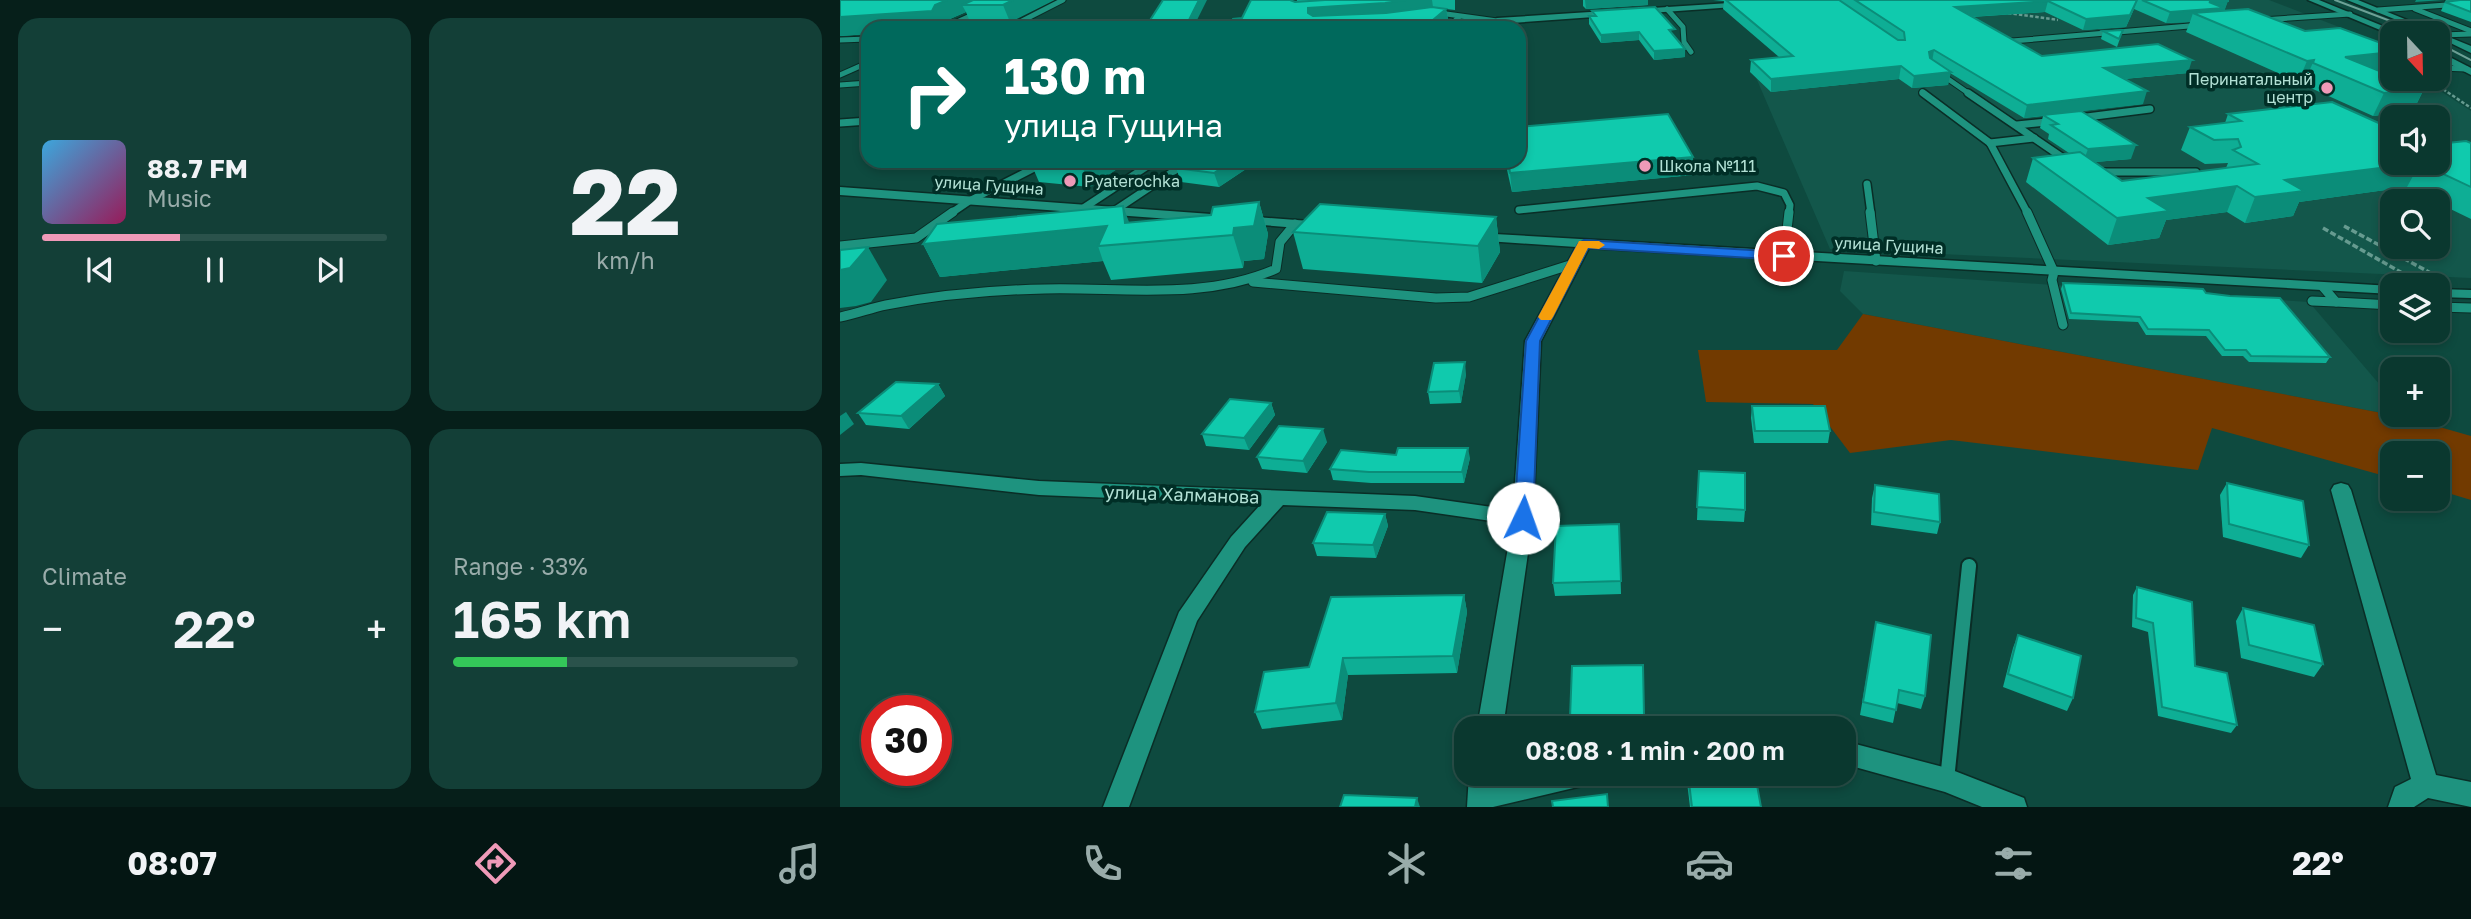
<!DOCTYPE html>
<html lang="en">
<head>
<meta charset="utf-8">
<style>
  :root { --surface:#0a382f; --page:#133f37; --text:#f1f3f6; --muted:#99acaa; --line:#2a524b; --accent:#ef9ab8 }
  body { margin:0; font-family:"Golos Text",sans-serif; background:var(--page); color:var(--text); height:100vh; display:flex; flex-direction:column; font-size:26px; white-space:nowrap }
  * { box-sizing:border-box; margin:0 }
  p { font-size:23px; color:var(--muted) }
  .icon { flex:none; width:38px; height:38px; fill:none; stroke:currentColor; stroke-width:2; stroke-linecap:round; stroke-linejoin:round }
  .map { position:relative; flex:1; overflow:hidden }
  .details { display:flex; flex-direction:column; gap:18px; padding:18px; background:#061f1a; width:840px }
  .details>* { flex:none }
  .guide { position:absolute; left:21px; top:21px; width:665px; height:147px; border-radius:21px; box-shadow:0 4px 10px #0003,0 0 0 2px var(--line); background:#00695c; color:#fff; overflow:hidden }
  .needle { width:46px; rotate:158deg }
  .fabs { position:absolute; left:1540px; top:21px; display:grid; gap:14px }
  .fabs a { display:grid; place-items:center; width:70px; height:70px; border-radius:14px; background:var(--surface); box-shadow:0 4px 10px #0003,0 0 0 2px var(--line); font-size:35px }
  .speed { position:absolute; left:21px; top:695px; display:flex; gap:14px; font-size:35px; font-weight:700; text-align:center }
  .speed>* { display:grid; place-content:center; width:91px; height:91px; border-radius:50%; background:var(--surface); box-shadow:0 4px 10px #0003,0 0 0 2px var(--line); line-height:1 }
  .speed .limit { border:10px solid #d22; background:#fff; color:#111 }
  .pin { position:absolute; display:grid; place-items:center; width:60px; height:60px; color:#fff; margin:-30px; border:4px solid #fff; border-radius:50%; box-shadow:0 2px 7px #0007 }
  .me { position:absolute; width:77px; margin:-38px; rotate:3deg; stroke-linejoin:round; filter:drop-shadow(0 0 5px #0008) }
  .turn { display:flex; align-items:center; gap:24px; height:147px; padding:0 28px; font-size:32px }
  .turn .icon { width:91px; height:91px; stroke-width:2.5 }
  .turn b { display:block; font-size:49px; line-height:60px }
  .big { font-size:52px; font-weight:600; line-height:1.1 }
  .details .widget { flex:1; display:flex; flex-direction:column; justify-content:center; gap:10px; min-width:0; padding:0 24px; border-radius:21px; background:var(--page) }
  .details .dial { align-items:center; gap:0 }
  .dial b { font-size:91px; line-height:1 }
  .song { display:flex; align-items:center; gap:21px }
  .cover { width:84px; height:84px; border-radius:10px; background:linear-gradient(135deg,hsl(200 70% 55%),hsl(330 70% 35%)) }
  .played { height:7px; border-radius:4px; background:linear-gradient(90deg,var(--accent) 40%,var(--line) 40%) }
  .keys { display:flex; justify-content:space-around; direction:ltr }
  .heat { display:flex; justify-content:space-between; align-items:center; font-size:38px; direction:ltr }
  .charge { height:10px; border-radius:5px; background:linear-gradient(90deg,#34c759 33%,var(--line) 0) }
  .details .tiles { flex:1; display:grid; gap:18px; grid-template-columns:repeat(2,1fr) }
  .trip { position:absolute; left:614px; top:716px; width:402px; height:70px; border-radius:21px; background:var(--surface); box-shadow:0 4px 10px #0003,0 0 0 2px var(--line); font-weight:600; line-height:70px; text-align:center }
  .menu { display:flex; height:112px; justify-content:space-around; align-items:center; background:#041613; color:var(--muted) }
  .menu .icon { width:49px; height:49px }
  .menu .current { color:var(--accent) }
  .menu b { font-size:32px; color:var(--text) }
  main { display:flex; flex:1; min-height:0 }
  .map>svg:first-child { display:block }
  .built { fill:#13574b; fill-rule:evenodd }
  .green { fill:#723a00 }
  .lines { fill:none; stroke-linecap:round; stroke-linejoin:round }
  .lane-far3-casing { stroke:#0a2d26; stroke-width:7 }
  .lane-far2-casing { stroke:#0a2d26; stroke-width:10 }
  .lane-far1-casing { stroke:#0a2d26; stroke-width:11 }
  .lane-casing { stroke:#0a2d26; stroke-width:18 }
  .street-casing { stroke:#0a2d26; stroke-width:3 }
  .secondary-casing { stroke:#0a2d26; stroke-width:3 }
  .path-far1 { stroke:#669b90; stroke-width:2.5; stroke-dasharray:3.5 2; stroke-linecap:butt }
  .path { stroke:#669b90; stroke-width:3.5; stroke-dasharray:6 2.5; stroke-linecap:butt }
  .lane-far3 { stroke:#1e937f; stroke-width:5 }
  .lane-far2 { stroke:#1e937f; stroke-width:7 }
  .lane-far1 { stroke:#1e937f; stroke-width:9 }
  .lane { stroke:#1e937f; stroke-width:14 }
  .street { fill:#1e937f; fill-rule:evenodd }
  .secondary { fill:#1e937f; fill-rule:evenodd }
  .tram { stroke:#6da196; stroke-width:2 }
  .wall { fill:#0eae95 }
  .shaded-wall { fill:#0b8d79 }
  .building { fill:#10caad; stroke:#0b8d79; stroke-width:2 }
  .route { fill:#1a73e8; stroke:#114b97; stroke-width:2 }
  .slow { fill:#f59e0b }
  .poi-dot { fill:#ef9ab8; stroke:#002e26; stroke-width:2.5 }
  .labels { text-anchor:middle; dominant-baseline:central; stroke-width:7; stroke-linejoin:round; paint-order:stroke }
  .far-poi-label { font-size:16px; fill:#b2e1d5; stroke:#002e26; text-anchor:start }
  .far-street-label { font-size:16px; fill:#b2e1d5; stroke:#002e26 }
  .street-label { font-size:18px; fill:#b2e1d5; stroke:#002e26 }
</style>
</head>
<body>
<main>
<section class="details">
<div class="tiles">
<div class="widget">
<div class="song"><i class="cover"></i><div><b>88.7 FM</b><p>Music</p></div></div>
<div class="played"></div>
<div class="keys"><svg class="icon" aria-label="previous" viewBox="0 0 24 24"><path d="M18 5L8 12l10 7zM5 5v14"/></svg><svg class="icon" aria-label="pause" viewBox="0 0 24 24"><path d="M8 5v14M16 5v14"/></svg><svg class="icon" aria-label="next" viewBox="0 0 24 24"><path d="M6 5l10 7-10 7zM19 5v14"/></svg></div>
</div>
<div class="widget dial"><b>22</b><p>km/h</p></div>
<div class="widget"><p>Climate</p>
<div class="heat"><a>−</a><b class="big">22°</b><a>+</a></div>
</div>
<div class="widget"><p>Range · 33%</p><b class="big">165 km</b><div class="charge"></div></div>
</div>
</section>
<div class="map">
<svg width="1631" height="807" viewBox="0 0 1631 807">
  <rect width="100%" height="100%" fill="#0e4a3f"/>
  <g class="built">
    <path d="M1014,0H1429L1507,30L1552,59V79H1582L1631,111V278L990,249L911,66L1084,49ZM1552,117H1598V163H1552ZM1552,201H1598V247H1552Z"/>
    <path d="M1004,271L1469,302L1552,399V415L1023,314L1000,291Z"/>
  </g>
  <path class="green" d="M1023,314L1568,418L1631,436V500L1598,490V453H1552V478L1372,428L1358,470L1111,440L1010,453L973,404L866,402L858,350H997Z"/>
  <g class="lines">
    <g class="lane-far3-casing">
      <g id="lane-far3">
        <path d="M827,9L843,27L844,42L851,52"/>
        <path d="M1575,9L1631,31"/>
        <path d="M1538,10L1620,4L1608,0"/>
        <path d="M592,12L657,21"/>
        <path d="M1422,20L1510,14"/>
        <path d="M174,25L223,0"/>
        <path d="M108,26L166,0"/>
        <path d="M105,27L186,28"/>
        <path d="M186,27H302"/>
        <path d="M607,28L619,17"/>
        <path d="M1601,35L1631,34"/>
        <path d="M0,40L28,39"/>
        <path d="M1172,41L1361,25"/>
        <path d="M1598,68L1627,69"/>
        <path d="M1098,72L1131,95"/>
        <path d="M0,75L27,63"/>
        <path d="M0,85L28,83"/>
        <path d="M1082,92L1086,95"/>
      </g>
    </g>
    <g class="lane-far2-casing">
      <g id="lane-far2">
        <path d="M1083,93L1150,143L1188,214"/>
        <path d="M1128,93L1229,162"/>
        <path d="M1239,118L1310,109"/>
        <path d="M0,123L28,121"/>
        <path d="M1177,125L1216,121"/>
        <path d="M1150,143L1194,138"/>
        <path d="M1257,172H1356"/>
        <path d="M1027,184L1031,214"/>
        <path d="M242,209L315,161"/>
        <path d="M679,210L917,186L944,193L950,205L949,214"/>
        <path d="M274,211L349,161"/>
        <path d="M110,214L129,201L208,161"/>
      </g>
    </g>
    <g class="lane-far1-casing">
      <g id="lane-far1">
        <path d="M1030,212L1036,261"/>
        <path d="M1187,212L1214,272L1212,280L1223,325"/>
        <path d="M0,246L76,238L113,212"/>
        <path d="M944,256L949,212"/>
        <path d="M413,282L596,298L629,297L733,264"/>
        <path d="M1483,287L1496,302L1552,305"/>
        <path d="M1472,301L1496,302"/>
        <path d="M1598,307L1631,308"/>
        <path d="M0,317C16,314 31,308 46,305C98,295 152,290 205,289C282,287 363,301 436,269L440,242L455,224"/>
      </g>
    </g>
    <g class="lane-casing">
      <path id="lane" d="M1107,780L1129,566"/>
    </g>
    <g class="street-casing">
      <g id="street">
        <path d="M905,2L908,6L657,24L653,21L657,18Z"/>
        <path d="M0,187L371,214L378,218L371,222L0,195Z"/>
        <path d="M403,216L483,222L490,226L483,230L398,223L396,220Z"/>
        <path d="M637,233L1552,286V294L749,248L701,341L693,518L663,728H637L672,524L575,510L443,505L405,547L357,621L289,807H263L339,612L391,537L421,504L199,495L21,475L0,476V464L21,463L199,481L575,496L673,510L685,341L736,247L632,240V234Z"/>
        <path d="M1598,289L1631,290V298L1598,297Z"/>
        <path d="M1501,483L1508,485L1511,490L1596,775L1631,782V807L1588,798L1574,807H1548L1555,787L1571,779L1491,490L1494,485Z"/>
        <path d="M1004,741L1107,768L1184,798L1187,807H1142L1105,792L1004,764Z"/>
        <path d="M629,774H655V781L689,774H755L751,783L742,786L653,807H627Z"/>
      </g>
    </g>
    <g class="secondary-casing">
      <g id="secondary">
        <path d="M1468,0H1479L1560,33L1552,35Z"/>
        <path d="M1507,0H1518L1631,46V53L1598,37V33H1589Z"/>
        <path d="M1598,51L1631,68V75L1598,58Z"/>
      </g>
    </g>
    <g class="path-far1">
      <path d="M1168,13L1218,20"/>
      <path d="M1594,83L1631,108"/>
    </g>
    <g class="path">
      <path d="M1504,226L1598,277"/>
      <path d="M1483,228L1571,278L1591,279"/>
    </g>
    <use href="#lane-far3" class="lane-far3"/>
    <use href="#lane-far2" class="lane-far2"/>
    <use href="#lane-far1" class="lane-far1"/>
    <use href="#lane" class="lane"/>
    <use href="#street" class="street"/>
    <use href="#secondary" class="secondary"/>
    <g class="tram">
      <path d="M1495,0L1582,33"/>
      <path d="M1598,43L1631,60"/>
    </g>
  </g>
  <g class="wall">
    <path d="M0,0H214L170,22H130L126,12L103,22L101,28H28V34L0,36Z"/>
    <path d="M457,0H615V10L606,9L608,19L600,27L402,18L457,2Z"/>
    <path d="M743,0H808V5L746,9L743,6Z"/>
    <path d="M873,0H1388L1384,11L1465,31L1552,47V73H1546L1584,89L1573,111L1533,116L1464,85L1465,81L1458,82L1346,32L1350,22L1326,23L1294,9L1286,27L1243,30L1205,12L1132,17L1202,56L1348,73L1284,79L1303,104L1241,111L1291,159L1255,162L1282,181L1386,168L1388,163L1365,164L1341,150L1350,127L1385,123L1388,114L1552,163L1631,143V219L1598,203V201H1595L1567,187L1459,202L1453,216L1405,223L1387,212L1326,220L1319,238L1268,245L1186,182L1193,158L1229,153L1208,139L1209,134L1200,128L1203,116L1184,118L1110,73L1108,85L1072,88L1059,79L931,92L910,72L911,60L939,57L883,9L884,1Z"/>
    <path d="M1631,0V22L1601,11L1605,2Z"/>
    <path d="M752,11L835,37L845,49V57L814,60L799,40L761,43L749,24V16H753Z"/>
    <path d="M1283,30L1277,47L1261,39L1263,31Z"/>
    <path d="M190,161H289L250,187L199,182Z"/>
    <path d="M347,161H418L379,187L341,182L336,168Z"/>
    <path d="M665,161H679L853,175L672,192Z"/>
    <path d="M419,202L428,234L424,259L404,261L403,268L271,280L263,261L100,277L83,244L371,215Z"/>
    <path d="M656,217L660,252L642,283L463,269L453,232Z"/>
    <path d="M1223,283L1366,293L1490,357L1486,363L1409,362L1403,356H1382L1366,336L1306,335L1298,322L1229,319L1221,289Z"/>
    <path d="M626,374L621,403L590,404L588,392Z"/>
    <path d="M98,384L105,396L69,429L26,425L18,413Z"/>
    <path d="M431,403L435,415L409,450L366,446L362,434Z"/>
    <path d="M912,406L990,431L988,443H914L911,418Z"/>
    <path d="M487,442L467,473L422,469L417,457Z"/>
    <path d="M556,455L630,458L624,483H531L493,480L490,469Z"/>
    <path d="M859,471L905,510L904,522L857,520Z"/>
    <path d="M1387,483L1469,545L1461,558L1383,537L1380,495Z"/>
    <path d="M1035,485L1100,522L1097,534L1031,525L1032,498Z"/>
    <path d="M545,514L548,526L536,558L477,556L473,543Z"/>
    <path d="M779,524L781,594L715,596L713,583Z"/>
    <path d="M1297,587L1355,666L1397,725L1391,733L1318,716L1308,632L1292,627L1293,595Z"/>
    <path d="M624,595L627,612L617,673L508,675L502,720L422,729L415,712L469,667Z"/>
    <path d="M1403,608L1483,664L1474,677L1401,658L1396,621Z"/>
    <path d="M1036,622L1085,696L1081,709L1057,703L1053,723L1020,715Z"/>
    <path d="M1178,635L1233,698L1227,711L1163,687L1173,648Z"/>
    <path d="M803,665L804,728H731L730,718Z"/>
    <path d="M846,774H915L921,807H850Z"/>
  </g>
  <g class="shaded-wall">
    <path d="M107,0H154L122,5L126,12L103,22L101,28H28V34L0,36V17L95,5Z"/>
    <path d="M173,0H214L170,22L163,5Z"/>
    <path d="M359,0H367L353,28H345Z"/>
    <path d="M566,0H592L593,7L546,14L471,19L468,13V8Z"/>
    <path d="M745,0H808V5L746,9Z"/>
    <path d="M1297,0L1294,9L1286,27L1243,30L1246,19Z"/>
    <path d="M1576,0H1603L1575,2Z"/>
    <path d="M1208,1L1205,12L1113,18L1115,7Z"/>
    <path d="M1388,1L1384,12L1353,13L1350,22L1326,23L1330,12L1369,2Z"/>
    <path d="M606,9L608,19L598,28L587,25Z"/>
    <path d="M799,32V40L761,43V35Z"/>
    <path d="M845,49V57L814,60V51Z"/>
    <path d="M1094,50L1092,62L1087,65L1089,52Z"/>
    <path d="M1552,52V73L1506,77L1505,57Z"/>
    <path d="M1352,60L1348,73L1261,81L1264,68Z"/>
    <path d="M1474,60L1465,81L1458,82L1467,61Z"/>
    <path d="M1061,66L1059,79L931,92V79Z"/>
    <path d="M1111,72L1108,85L1072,88L1074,76Z"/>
    <path d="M1584,89L1573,111L1533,116L1544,93Z"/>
    <path d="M1307,91L1303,104L1184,118L1187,105Z"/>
    <path d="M1296,145L1291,159L1243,163L1248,149Z"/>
    <path d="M853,157V175L672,192L670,173Z"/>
    <path d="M240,161H289L250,187Z"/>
    <path d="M392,161H418L379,187L374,173Z"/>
    <path d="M1580,163L1567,187L1459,202L1453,216L1405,223L1415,197L1445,180Z"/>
    <path d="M1397,186L1387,212L1326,220L1319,238L1268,245L1277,218L1308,198Z"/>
    <path d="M419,202L428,234L424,259L404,261L403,268L393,235L394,228Z"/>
    <path d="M283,206L295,238L285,223Z"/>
    <path d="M656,217L660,252L642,283L638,246Z"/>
    <path d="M267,226L258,246L263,261L100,277L83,244Z"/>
    <path d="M28,247L47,280L31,302L16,306L0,308V270Z"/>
    <path d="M625,362L626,374L621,403L619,391Z"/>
    <path d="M98,384L105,396L69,429L61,416Z"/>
    <path d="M431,403L435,415L409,450L404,438Z"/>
    <path d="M6,412L14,424L0,435V416Z"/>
    <path d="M483,429L487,442L467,473L463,461Z"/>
    <path d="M628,448L630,458L624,483L622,472Z"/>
    <path d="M545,514L548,526L536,558L533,545Z"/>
    <path d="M624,595L627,612L617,673L613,656Z"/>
    <path d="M503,658L508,675L502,720L496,703Z"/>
    <path d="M577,798L580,807H575Z"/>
  </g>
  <g class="building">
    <path d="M0,0H107L95,5L92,11L0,17Z"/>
    <path d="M133,0H173L163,5H122Z"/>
    <path d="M323,0H359L345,28H305Z"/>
    <path d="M411,0H450L455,2L485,0H566L545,3L468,8V13L473,16L546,13L592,7L606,9L587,25L604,27L603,28H390L393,19L402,18Z"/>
    <path d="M886,0H999L1058,40H1065L1064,32L1015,0H1297L1290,15L1246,19L1208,1L1115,7L1202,56L1318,44L1352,60L1264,68L1307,91L1187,105L1094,50L1089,52L1090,58L1111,72L1074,76L1061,66L931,79L911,60L953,56Z"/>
    <path d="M1302,0H1388V1L1369,2L1384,8L1330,12Z"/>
    <path d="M1620,0H1631V12L1605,2Z"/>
    <path d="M815,7L835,29L829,30L845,49L814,51L799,32L761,35L749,16H756L752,11Z"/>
    <path d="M1408,9L1465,31L1500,28L1552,47V52L1505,57L1552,76V79H1559L1584,89L1544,93L1473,63L1474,60L1467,61L1353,13Z"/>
    <path d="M1283,30L1279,39L1263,31Z"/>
    <path d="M1492,102L1552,129V163H1580L1445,180L1464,191L1415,197L1397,186L1308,198L1329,211L1277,218L1193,158L1240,152L1282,181L1418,164L1393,150L1401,147L1398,139L1374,140L1350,127L1401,121L1388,114Z"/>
    <path d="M1241,111L1296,145L1248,149L1211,125L1218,124L1203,115Z"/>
    <path d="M828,114L853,157L670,173L668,161H679V127Z"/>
    <path d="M1626,141L1631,143V187L1580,163H1598V144Z"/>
    <path d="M347,161H392L374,173L336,168Z"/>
    <path d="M419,202L414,226L394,228L393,235L258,246L267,226L83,244L97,224L283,206L285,223L371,215L373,207Z"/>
    <path d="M480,204L656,217L638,246L453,232Z"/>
    <path d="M28,247L10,268L0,270V250Z"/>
    <path d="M1223,283L1329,287L1363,289L1366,293L1390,296L1440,298L1490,357L1411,356L1406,350H1385L1369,330L1308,329L1300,317L1231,313Z"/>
    <path d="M625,362L619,391L588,392L594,363Z"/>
    <path d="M56,382L98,384L61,416L18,413Z"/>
    <path d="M390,399L431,403L404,438L362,434Z"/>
    <path d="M912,406H985L990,431H915Z"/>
    <path d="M439,426L483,429L463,461L417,457Z"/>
    <path d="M558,448H628L622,472H529L490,469L501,450L556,455Z"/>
    <path d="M859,471L905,473V510L857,507Z"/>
    <path d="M1387,483L1463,501L1469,545L1389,524Z"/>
    <path d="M1035,485L1099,494L1100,522L1034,512Z"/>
    <path d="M487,512L545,514L533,545L473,543Z"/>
    <path d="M779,524L781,581L713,583L716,526Z"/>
    <path d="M1297,587L1352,602L1355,666L1387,673L1397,725L1322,707L1313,623L1296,618Z"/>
    <path d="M624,595L613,656L503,658L496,703L415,712L424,672L469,667L491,597Z"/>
    <path d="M1403,608L1474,625L1483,664L1409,645Z"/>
    <path d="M1036,622L1091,635L1085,696L1059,690L1056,710L1023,702Z"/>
    <path d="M1178,635L1241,656L1233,698L1168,674Z"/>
    <path d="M803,665L804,715L730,718L732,666Z"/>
    <path d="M848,774H915L921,807H852Z"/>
    <path d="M767,794L768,807H713L712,801Z"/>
    <path d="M504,795L577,798L575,807H500Z"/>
  </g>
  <path class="route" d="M744,240L944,252L950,256L944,260L748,248L700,341L693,518L690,523H677L674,518L686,341L738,244Z"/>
  <path class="slow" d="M739,241H759L765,245L759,249L748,248L713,317L711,320H701L698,317Z"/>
  <g class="poi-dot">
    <circle cx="1487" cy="88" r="7"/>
    <circle cx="805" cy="166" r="7"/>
    <circle cx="230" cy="181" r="7"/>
  </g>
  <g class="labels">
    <g class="far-poi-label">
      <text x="1473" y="79" text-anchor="end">Перинатальный<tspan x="1473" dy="18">центр</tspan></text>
      <text x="819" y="166">Школа №111</text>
      <text x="244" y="181">Pyaterochka</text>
    </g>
    <g class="far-street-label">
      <text transform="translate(149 185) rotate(4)">улица Гущина</text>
      <text transform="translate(1049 245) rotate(3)">улица Гущина</text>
    </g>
    <g class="street-label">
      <text transform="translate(342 494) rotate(2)">улица Халманова</text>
    </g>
  </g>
</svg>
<div class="fabs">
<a><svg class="needle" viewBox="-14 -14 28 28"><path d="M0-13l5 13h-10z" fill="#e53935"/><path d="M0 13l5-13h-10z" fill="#99acaa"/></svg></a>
<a><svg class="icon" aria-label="sound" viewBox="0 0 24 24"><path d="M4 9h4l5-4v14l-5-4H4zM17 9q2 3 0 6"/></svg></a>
<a><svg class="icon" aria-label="search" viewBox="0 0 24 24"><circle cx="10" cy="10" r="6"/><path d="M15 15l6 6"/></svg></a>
<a><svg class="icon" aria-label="layers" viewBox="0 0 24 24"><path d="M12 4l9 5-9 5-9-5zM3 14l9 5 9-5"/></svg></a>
<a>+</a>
<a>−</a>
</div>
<div class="speed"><div class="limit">30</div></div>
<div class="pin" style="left:944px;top:256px;background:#d93025"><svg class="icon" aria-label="arrive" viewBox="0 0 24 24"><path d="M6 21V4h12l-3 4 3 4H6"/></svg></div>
<svg class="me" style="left:683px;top:518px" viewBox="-20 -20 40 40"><circle r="19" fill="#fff"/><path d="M0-13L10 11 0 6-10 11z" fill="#1a73e8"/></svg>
<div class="trip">08:08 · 1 min · 200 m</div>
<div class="guide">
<div class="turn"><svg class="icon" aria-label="right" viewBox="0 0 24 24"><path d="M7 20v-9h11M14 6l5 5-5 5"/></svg><div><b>130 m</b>улица Гущина</div></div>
</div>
</div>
</main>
<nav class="menu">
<b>08:07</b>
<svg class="icon current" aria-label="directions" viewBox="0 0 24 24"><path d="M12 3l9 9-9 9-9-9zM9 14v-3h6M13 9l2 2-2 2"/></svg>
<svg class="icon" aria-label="music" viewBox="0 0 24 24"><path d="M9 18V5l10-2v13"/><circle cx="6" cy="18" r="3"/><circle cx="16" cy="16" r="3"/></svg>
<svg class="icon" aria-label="phone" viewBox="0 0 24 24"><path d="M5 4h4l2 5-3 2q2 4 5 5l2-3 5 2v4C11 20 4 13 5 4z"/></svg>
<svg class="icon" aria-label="climate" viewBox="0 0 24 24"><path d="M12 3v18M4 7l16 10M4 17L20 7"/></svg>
<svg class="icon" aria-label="car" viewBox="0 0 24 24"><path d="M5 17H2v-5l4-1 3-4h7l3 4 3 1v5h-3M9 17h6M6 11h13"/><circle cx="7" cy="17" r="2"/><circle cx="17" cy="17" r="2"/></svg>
<svg class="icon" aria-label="filters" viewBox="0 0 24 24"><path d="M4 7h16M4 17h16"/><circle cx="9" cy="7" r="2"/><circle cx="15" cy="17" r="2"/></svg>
<b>22°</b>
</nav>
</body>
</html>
